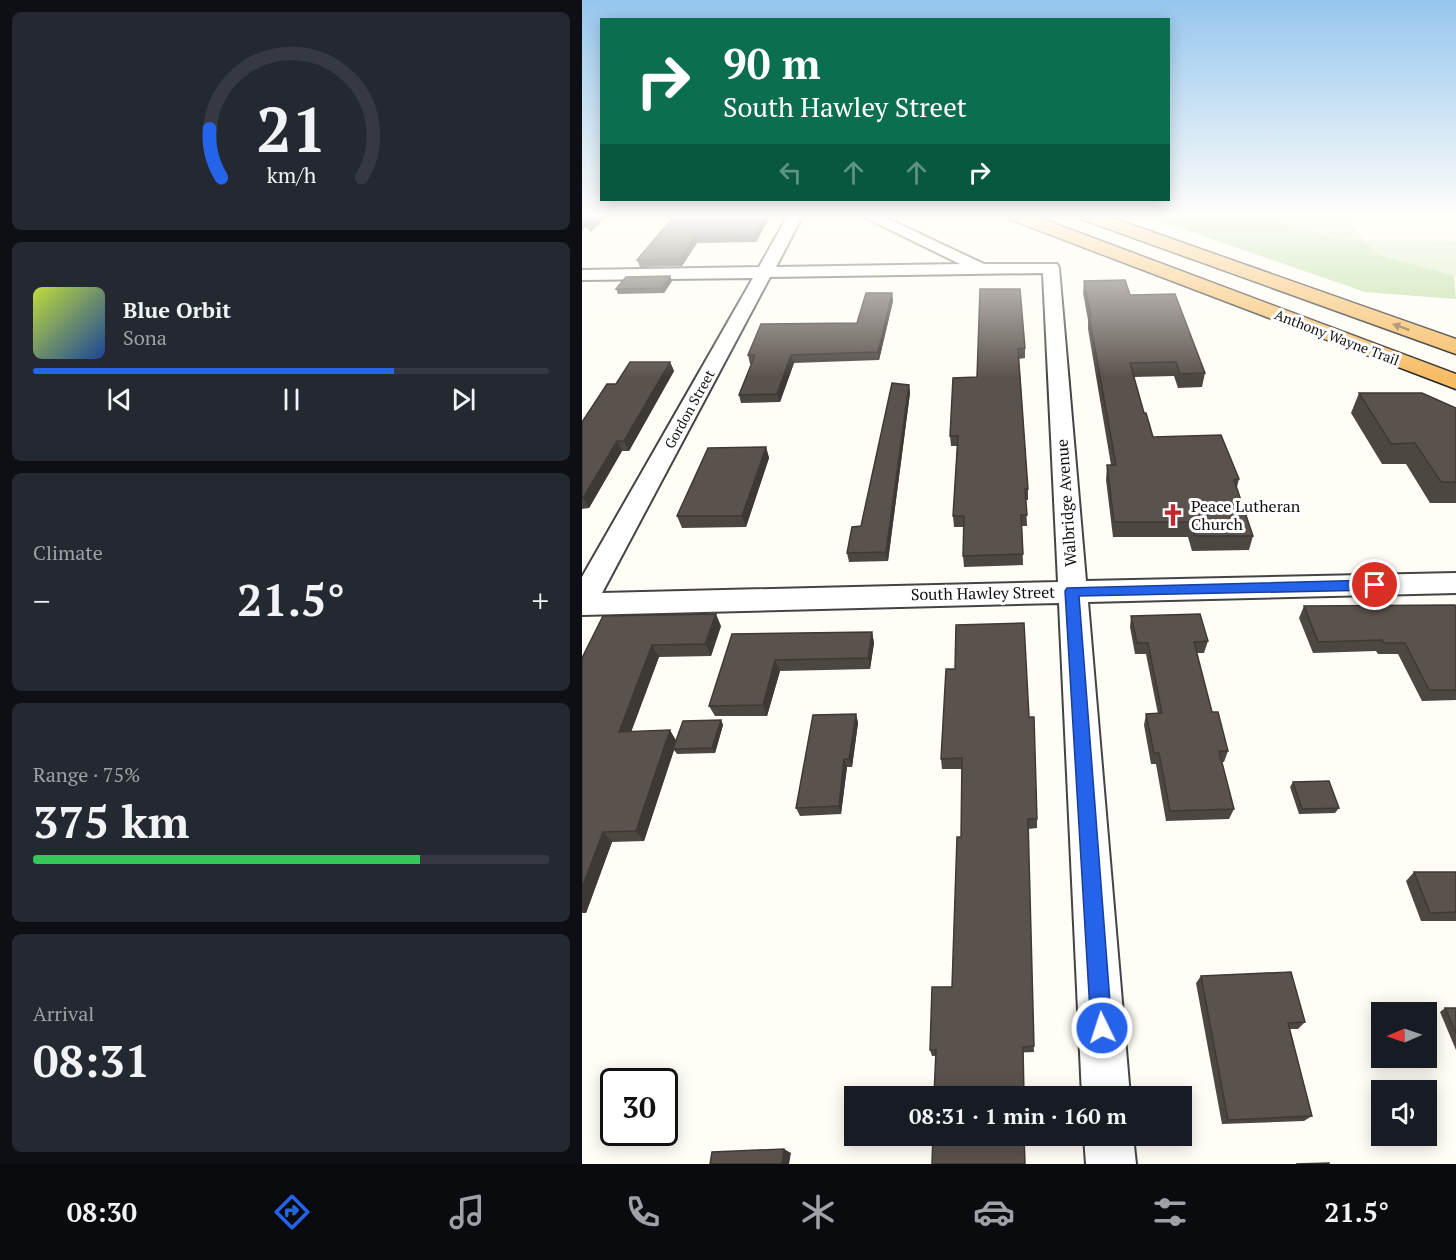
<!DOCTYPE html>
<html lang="en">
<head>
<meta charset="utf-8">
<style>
  :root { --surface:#171b24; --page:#242831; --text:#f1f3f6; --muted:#9ea1a6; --line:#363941; --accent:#2563eb }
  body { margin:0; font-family:"PT Serif",serif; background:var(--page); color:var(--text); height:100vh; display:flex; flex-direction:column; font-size:22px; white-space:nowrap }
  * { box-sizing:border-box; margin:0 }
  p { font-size:20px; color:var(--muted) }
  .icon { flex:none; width:33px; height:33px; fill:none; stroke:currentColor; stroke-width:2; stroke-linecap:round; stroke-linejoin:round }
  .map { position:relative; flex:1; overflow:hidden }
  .side { display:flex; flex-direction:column; gap:12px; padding:12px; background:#0d0f14; width:582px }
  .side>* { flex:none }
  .hud { position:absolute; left:18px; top:18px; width:570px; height:183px; border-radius:0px; box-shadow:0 3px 15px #0003; background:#0b6e4f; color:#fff; overflow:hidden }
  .needle { width:39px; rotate:268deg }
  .fabs { position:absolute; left:789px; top:1002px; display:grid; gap:12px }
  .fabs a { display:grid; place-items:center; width:66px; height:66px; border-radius:0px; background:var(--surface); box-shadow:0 3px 15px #0003; font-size:30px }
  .speed { position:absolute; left:18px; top:1068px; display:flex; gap:12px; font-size:30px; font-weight:700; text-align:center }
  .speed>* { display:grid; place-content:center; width:78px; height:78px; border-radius:50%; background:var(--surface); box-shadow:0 3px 15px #0003; line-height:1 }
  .speed .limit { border:3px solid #111; border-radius:9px; background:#fff; color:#111 }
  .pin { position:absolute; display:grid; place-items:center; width:51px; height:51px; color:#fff; margin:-26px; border:3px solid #fff; border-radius:50%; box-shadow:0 2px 6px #0007 }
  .me { position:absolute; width:66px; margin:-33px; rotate:356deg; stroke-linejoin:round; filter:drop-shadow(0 0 4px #0008) }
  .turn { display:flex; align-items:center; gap:21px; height:126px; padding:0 24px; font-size:27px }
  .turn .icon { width:78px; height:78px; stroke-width:2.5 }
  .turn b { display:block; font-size:42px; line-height:51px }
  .lanes { display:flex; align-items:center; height:57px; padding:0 24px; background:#0003; justify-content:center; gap:30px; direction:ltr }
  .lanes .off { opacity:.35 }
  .big { font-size:45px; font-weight:600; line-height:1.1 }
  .side .tile { flex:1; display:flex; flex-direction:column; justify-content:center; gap:9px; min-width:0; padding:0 21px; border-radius:9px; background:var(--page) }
  .side .dial { align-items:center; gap:0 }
  .dial svg { height:156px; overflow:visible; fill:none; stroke:var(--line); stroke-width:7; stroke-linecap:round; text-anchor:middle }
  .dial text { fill:var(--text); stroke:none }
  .song { display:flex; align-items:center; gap:18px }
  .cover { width:72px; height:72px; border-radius:9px; background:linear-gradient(135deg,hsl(70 70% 55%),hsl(220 70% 35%)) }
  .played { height:6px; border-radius:3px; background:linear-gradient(90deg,var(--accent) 70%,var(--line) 70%) }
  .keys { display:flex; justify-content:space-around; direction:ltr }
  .heat { display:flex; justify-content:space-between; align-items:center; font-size:33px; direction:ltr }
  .charge { height:9px; border-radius:4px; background:linear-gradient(90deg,#34c759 75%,var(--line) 0) }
  .trip { position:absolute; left:262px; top:1086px; width:348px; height:60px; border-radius:0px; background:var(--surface); box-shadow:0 3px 15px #0003; font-weight:600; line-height:60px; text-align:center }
  .dock { display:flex; height:96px; justify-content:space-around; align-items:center; background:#090b0e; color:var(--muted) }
  .dock .icon { width:42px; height:42px }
  .dock .selected { color:var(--accent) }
  .dock b { font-size:27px; color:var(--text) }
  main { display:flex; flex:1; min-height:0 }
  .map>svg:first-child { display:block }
  .green { fill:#d5ebbd }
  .forest { fill:#b9dc9c }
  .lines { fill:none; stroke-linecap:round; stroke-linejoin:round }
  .minor-casing { stroke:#444; stroke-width:4 }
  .trunk-casing { stroke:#222; stroke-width:3 }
  .minor { fill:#fff; fill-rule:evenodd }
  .trunk { fill:#f7bc64; fill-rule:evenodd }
  .wall { fill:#4d4742 }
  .shaded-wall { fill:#3f3936 }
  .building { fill:#5a524d; stroke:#3f3936; stroke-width:1.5 }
  .oneway { fill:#906f3f }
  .route { fill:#2563eb; stroke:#184099; stroke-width:1.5 }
  .labels { text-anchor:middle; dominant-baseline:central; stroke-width:6; stroke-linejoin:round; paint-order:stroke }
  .far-street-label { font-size:14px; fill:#111; stroke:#fff }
  .street-label { font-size:16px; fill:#111; stroke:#fff }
  .poi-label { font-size:16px; fill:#111; stroke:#fff; text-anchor:start }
</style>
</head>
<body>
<main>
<section class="side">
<div class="tile dial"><svg viewBox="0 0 100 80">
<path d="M14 69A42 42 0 1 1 86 69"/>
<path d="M14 69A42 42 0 0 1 8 44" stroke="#2563eb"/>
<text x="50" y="56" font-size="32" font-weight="700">21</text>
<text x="50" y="72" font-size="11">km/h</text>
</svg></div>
<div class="tile">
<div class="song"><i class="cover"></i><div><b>Blue Orbit</b><p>Sona</p></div></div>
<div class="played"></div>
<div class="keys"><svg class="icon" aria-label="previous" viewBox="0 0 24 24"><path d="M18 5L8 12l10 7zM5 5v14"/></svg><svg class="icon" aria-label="pause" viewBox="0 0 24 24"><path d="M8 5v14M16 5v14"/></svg><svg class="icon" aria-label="next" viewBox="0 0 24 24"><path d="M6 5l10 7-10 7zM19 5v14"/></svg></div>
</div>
<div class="tile"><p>Climate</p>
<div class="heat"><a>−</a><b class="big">21.5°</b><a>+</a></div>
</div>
<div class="tile"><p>Range · 75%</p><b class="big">375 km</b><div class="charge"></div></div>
<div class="tile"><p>Arrival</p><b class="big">08:31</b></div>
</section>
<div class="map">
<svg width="874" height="1164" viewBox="0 0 874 1164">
  <rect width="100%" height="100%" fill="#fffdf5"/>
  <path class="green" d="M674,215H759L782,240L874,241V277L795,254L782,240L752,239Z"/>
  <path class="forest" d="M560,215H674L752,239L782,240L795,254L872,276L874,299L783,292Z"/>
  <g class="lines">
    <g class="minor-casing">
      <g id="minor">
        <path d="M206,215H221L194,267L378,264L278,215H298L402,264H475L477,268L504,581L874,573V593L506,602L548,1096H500L477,603L0,615V577L171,278L0,280V270L177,267ZM461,273L476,582L20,593L188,277Z"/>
        <path d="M502,1136H551L554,1164H504Z"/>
      </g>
    </g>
    <g class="trunk-casing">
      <g id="trunk">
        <path d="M425,215H450L874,374V389L427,219Z"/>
        <path d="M497,215H522L874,339V354L499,219Z"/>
      </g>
    </g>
    <use href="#minor" class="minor"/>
    <use href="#trunk" class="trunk"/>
  </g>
  <g class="wall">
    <path d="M0,215H25L9,232L3,227L0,231Z"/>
    <path d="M93,215H189L174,242L115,243L100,266L58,267L55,260Z"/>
    <path d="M88,276L90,281L82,293L36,294L34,289Z"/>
    <path d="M502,281L548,295L623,373L620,387L596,388L592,376L552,377L562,413L571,437L657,479L655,487L671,536L667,550L610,551L606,537H531L524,480L525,465H529L506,329V320L501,293Z"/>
    <path d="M398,289L443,348V358L437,359L446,489V500H444L445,526H440L441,565L382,567L381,556L382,527H372L371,516L375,446H369L368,436L395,377Z"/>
    <path d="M310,293L311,301L297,360L212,363L198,402L159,403L157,395L170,364H168L166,355L275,323Z"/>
    <path d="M88,362L92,371L47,451H40L7,508L0,509V422L34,384Z"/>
    <path d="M327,385L328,393L306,561L267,562L265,553L279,526Z"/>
    <path d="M777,393L874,408V503H848L824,464H800L769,413Z"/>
    <path d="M184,447L187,458L164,527L100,528L95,516Z"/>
    <path d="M722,606L874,607V700L840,701L816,654H796L794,651L731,653L717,618Z"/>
    <path d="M549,616L626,641L622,653H615L630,712L646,751L642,762H639L652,809L647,819L584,821L574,764H569L562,725L564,714H576L564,654H553L548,627Z"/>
    <path d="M139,626L129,656L77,657L49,732L94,740L139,720L141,725L133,753L95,754L92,750L62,841L30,842L4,913H0V658Z"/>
    <path d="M290,632L292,643L288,669L198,671L185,716H133L127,706L150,634Z"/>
    <path d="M274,714L276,723L270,767H265L259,814L218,816L214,808Z"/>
    <path d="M447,717L455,819V828L446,829L452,1052L350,1056L348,1050L370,987L379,837L380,769H360L359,759Z"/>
    <path d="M711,782L757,808L753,813L717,814L708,787Z"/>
    <path d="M832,872H874V921H839L824,881Z"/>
    <path d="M619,976L723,1022L716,1029H708L730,1116L722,1121L640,1124L614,983Z"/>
    <path d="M863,1008H874V1050L858,1012Z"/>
  </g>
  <g class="shaded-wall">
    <path d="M16,215H25L9,232L6,225Z"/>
    <path d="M184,215H189L174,242L173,236Z"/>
    <path d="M0,220L3,227L0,231Z"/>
    <path d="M113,237L115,243L100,266L98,259Z"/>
    <path d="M88,276L90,281L82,293L80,288Z"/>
    <path d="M310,293L311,301L297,360L296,352Z"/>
    <path d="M209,355L212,363L198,402L195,394Z"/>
    <path d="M88,362L92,371L47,451L42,441Z"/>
    <path d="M327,385L328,393L306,561L304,552Z"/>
    <path d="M35,441L40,451L7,508L1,498Z"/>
    <path d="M184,447L187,458L164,527L160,516Z"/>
    <path d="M134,614L139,626L129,656L123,644Z"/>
    <path d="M290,632L292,643L288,669L286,658Z"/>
    <path d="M70,645L77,657L45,743L37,732Z"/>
    <path d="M193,660L198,671L185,716L181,705Z"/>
    <path d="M274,714L276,723L270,767L267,759Z"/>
    <path d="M139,720L141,725L133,753L130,748Z"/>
    <path d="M88,730L95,742L91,749L92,750L62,841L54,831Z"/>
    <path d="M262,759L265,767L259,814L257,806Z"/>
    <path d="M21,832L30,842L4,913L0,909V888Z"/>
    <path d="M202,1149L209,1153L207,1164H200Z"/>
  </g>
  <g class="building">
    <path d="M0,215H16L6,225L0,221Z"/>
    <path d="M93,215H184L173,236L113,237L98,259L55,260Z"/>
    <path d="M88,276L80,288L34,289L44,277Z"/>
    <path d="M543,280L548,295L593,294L623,373L598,374L594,362L548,363L562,413H564L571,437L639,435L657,479L652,480L671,536H613L609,522H532L525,465H534L507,316H509L502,281Z"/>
    <path d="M398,289H438L443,348L436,349L446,489H443L445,515H439L441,554L381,556L382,516H371L376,436H368L371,378L395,377Z"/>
    <path d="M284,293H310L296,352L209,355L195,394L157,395L173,355H166L179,324L275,323Z"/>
    <path d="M48,362H88L42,441H35L1,498H0V422L25,384H34Z"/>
    <path d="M310,383L327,385L304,552L265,553L270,527L279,526Z"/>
    <path d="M777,393H840L874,408V482H859L833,443L809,444Z"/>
    <path d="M184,447L160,516H95L126,448Z"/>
    <path d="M873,605L874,607V690H847L823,643H802L800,640L736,642L722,606Z"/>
    <path d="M134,614L123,644L70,645L37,732L88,730L54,831L21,832L0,888V658L21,616Z"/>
    <path d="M618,614L626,641L612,642L630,712H636L646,751H637L652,809L588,811L577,753H572L564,714L580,713L566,643H555L549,616Z"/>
    <path d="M442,623L447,717H452L455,819H446L452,1046L441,1047L442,1096H352L354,1050H348L350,987H370L375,837H379L380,758L359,759L364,669H373L374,625Z"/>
    <path d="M290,632L286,658L193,660L181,705L127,706L150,634Z"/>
    <path d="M274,714L267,759H262L257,806L214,808L231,715Z"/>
    <path d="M139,720L130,748L91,749L101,721Z"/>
    <path d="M747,781L757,808L720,809L711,782Z"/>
    <path d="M832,872H874V912L848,913Z"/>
    <path d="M709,972L723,1022L706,1023L730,1116L646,1120L619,976Z"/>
    <path d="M863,1008H874V1033Z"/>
    <path d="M351,1136H442L443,1164H350Z"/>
    <path d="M202,1149L200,1164H128L130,1152Z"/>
    <path d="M747,1163V1164H714Z"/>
  </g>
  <defs><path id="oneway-solid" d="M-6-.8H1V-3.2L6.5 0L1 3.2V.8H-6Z" transform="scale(1.5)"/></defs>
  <use class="oneway" href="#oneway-solid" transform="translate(819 327) rotate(-160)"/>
  <linearGradient id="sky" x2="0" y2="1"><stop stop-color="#95c6ee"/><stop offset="0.57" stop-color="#fffefa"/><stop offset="1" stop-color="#fffefa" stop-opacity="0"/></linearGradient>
  <rect width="874" height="378" fill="url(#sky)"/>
  <path class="route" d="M793,580L799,585L793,590L497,596L530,1028L527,1035L520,1038L512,1035L509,1028L483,591L485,588Z"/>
  <defs>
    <g id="church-bare" transform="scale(1.8)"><path d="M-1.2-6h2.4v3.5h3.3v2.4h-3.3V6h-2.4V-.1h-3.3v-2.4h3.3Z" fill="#c4262e" stroke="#fff" stroke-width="2.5" paint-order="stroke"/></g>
  </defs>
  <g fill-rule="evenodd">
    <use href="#church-bare" x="591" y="515"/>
  </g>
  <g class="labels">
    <g class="far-street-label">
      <text transform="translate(755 337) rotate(21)">Anthony Wayne Trail</text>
      <text transform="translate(107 409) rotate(-61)">Gordon Street</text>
    </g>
    <g class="street-label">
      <text transform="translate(484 503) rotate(-94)">Walbridge Avenue</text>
      <text transform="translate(401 593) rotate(-1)">South Hawley Street</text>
    </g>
    <g class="poi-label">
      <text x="609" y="506">Peace Lutheran<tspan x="609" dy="18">Church</tspan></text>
    </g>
  </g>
</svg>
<div class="fabs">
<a><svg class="needle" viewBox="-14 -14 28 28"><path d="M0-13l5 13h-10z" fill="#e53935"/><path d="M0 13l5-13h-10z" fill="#9ea1a6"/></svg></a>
<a><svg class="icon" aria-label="sound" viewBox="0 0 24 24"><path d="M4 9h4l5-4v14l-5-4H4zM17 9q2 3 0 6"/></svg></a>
</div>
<div class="speed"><div class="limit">30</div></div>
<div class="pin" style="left:793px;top:585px;background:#d93025"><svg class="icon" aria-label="arrive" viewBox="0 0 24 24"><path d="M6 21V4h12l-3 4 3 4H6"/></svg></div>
<svg class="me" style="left:520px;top:1028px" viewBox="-20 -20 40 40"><circle r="17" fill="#2563eb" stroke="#fff" stroke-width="3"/><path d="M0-11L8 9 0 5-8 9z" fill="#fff"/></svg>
<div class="trip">08:31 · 1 min · 160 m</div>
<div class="hud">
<div class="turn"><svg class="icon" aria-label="right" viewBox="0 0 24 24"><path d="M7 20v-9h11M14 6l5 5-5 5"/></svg><div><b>90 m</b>South Hawley Street</div></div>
<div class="lanes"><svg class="icon off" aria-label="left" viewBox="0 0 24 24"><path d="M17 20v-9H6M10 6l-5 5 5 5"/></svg><svg class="icon off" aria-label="ahead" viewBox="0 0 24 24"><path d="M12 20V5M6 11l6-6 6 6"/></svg><svg class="icon off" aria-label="ahead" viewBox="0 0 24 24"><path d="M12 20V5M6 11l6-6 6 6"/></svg><svg class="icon" aria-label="right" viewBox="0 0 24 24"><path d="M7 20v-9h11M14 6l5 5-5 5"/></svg></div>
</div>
</div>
</main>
<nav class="dock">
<b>08:30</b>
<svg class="icon selected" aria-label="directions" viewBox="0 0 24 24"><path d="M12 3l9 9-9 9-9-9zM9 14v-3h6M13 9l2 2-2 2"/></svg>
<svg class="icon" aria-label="music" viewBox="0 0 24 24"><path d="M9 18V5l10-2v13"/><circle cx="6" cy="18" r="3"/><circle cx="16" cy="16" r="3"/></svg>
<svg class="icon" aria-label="phone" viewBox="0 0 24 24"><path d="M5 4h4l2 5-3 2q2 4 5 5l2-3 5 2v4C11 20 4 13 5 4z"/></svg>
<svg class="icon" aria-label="climate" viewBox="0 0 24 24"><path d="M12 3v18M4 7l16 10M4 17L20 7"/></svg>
<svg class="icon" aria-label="car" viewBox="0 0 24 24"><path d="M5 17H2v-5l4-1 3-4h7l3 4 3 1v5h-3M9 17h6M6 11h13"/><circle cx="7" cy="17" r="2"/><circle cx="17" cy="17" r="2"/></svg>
<svg class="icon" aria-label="filters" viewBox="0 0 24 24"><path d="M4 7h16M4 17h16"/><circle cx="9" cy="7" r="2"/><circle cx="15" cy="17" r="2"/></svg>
<b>21.5°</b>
</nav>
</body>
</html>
